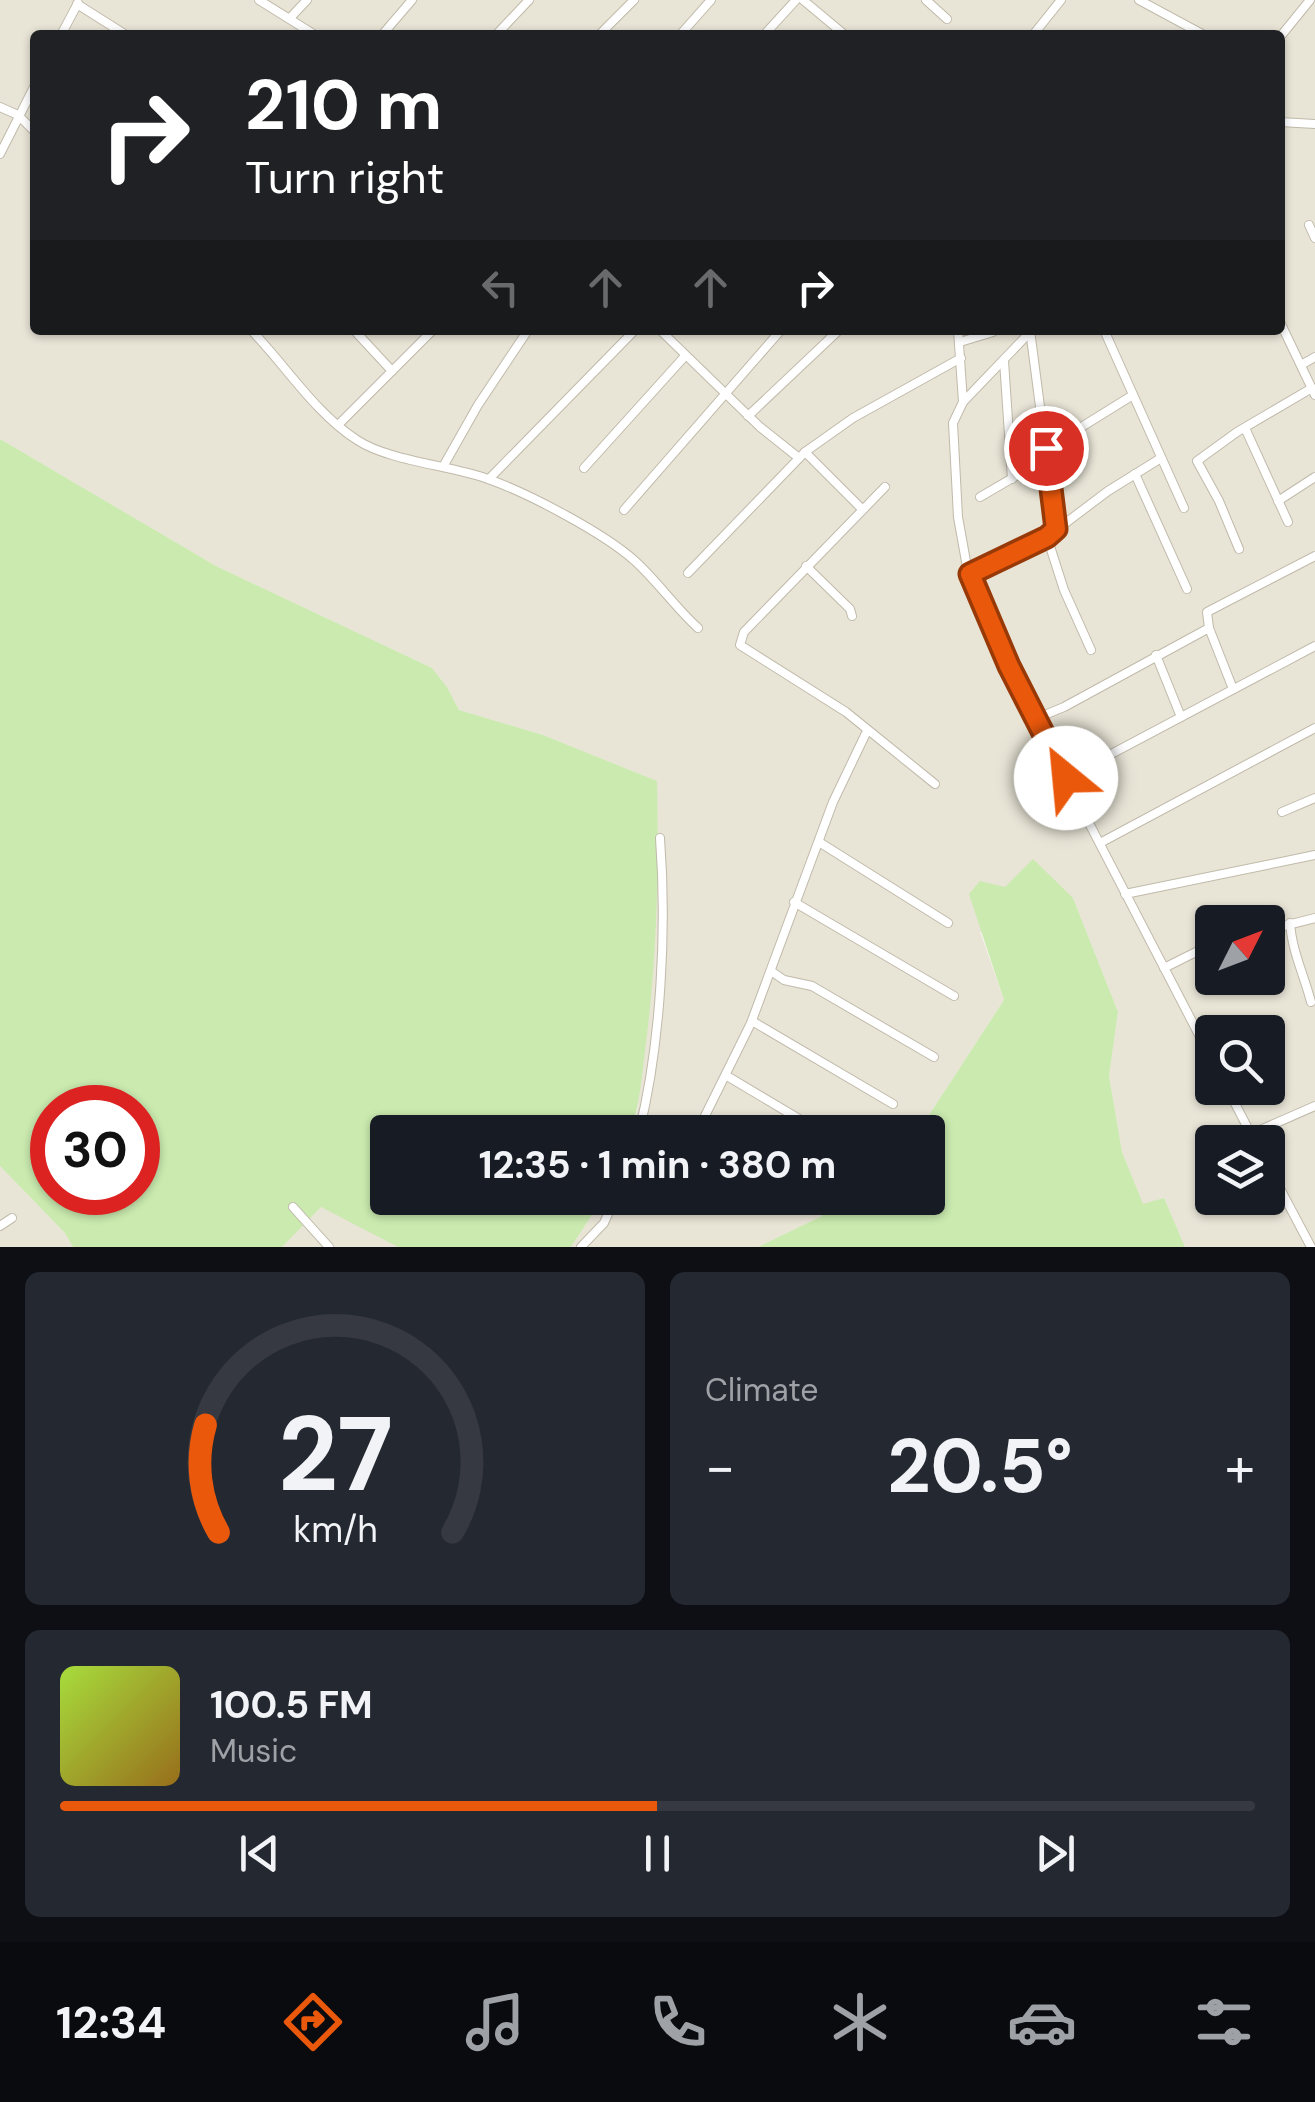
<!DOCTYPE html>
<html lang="en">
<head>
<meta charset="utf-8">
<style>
  :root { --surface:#171b24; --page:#242831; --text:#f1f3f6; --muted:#9ea1a6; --line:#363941; --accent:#ea580c }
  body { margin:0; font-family:"DM Sans",sans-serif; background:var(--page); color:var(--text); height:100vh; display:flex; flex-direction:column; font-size:38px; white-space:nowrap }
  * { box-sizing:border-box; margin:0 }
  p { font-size:32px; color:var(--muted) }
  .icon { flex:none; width:55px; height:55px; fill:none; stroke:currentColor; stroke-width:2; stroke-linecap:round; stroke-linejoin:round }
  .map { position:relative; height:1247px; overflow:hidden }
  .sheet { display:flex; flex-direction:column; gap:25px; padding:25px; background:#0d0f14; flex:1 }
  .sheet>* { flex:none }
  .hud { position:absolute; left:30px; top:30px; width:1255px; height:305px; border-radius:10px; box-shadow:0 2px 8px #0004; background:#202124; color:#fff; overflow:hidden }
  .needle { width:65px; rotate:48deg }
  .fabs { position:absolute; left:1195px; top:905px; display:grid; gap:20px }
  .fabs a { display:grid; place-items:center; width:90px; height:90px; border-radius:10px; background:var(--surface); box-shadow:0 2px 8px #0004; font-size:50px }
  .speed { position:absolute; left:30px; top:1085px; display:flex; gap:20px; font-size:50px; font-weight:700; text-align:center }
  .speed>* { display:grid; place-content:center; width:130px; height:130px; border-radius:50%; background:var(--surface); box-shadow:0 2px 8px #0004; line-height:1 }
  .speed .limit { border:15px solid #d22; background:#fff; color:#111 }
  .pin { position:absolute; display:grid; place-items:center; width:85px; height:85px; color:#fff; margin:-42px; border:5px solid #fff; border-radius:50%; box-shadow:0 2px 10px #0007 }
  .me { position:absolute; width:110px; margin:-55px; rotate:332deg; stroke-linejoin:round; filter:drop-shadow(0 0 8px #0008) }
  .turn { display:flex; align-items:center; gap:35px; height:210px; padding:0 50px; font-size:45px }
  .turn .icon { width:130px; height:130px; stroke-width:2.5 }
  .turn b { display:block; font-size:70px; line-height:85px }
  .lanes { display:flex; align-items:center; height:95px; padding:0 50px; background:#0003; justify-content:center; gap:50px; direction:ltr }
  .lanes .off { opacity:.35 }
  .big { font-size:75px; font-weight:700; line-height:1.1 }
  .sheet .card { flex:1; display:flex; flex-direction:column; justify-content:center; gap:15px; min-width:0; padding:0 35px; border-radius:15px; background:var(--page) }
  .sheet .dial { align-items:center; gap:0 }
  .dial svg { height:260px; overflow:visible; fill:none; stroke:var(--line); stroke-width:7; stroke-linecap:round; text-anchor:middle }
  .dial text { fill:var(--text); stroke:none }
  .song { display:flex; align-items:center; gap:30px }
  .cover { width:120px; height:120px; border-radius:15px; background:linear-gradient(135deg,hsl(80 70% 55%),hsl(40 70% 35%)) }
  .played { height:10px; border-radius:5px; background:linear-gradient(90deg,var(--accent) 50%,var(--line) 50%) }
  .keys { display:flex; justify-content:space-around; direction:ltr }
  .heat { display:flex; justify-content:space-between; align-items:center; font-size:55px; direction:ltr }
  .sheet .tiles { flex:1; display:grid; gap:25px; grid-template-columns:1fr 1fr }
  .card:last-child { grid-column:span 2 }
  .trip { position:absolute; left:370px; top:1115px; width:575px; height:100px; border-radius:10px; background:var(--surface); box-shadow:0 2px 8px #0004; font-weight:700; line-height:100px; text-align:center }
  .tab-bar { display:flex; height:160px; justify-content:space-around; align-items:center; background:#090b0e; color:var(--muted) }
  .tab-bar .icon { width:70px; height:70px }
  .tab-bar .selected { color:var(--accent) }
  .tab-bar b { font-size:45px; color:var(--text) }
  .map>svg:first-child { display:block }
  .residential { fill:#e8e4d6; fill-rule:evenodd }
  .green { fill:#caeaaf; fill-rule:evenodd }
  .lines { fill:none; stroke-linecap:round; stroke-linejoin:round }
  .street-casing { stroke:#c0baaa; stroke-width:10 }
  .street { stroke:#fff; stroke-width:8 }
  .route-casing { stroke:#983908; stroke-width:25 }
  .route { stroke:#ea580c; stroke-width:18 }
</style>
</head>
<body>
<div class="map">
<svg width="1315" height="1247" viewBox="0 0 1315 1247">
  <rect width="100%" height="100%" fill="#f4f2e8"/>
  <g class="residential">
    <path d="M0,0H1315V1247H1185L1164,1198L1143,1205L1122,1152L1109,1076L1118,1012L1073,898L980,932L1004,1000L918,1132H631L637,1112L657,781L543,735L459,710L447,687L432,668L216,566L0,439ZM35,35H1280V330H35ZM1212,922H1268V978H1212ZM1212,1032H1268V1088H1212ZM1212,1142H1268V1198H1212Z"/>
    <path d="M0,1166L65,1233L73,1247H0Z"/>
    <path d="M603,1198H844L820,1217L758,1247H571Z"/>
    <path d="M321,1206L394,1242L398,1247H282Z"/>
  </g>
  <g class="green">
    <path d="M0,439L216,566L432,668L447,687L459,710L543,735L657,781C659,871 657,961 645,1050C642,1078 639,1105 631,1132H388V1198H603L571,1247H398L321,1207L282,1247H73L65,1233L0,1166ZM52,1108H138V1192H52Z"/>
    <path d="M1033,859L1073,898L1118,1012L1109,1076L1122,1152L1143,1204L1164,1198L1185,1247H758L820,1217L844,1198H928V1132H918L1004,1000L969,894L980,881L1005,887Z"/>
  </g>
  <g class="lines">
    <g class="street-casing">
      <g id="street">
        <path d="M259,0L315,35"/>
        <path d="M803,0L845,35"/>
        <path d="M926,0L947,19"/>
        <path d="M1139,0L1204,35"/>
        <path d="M77,4L126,35"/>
        <path d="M290,18L307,0"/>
        <path d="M61,35L78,3"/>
        <path d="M382,35L412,0"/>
        <path d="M496,35L529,0"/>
        <path d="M599,35L634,0"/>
        <path d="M680,35L711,0"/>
        <path d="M764,35L796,0"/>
        <path d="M1033,35L1061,0"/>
        <path d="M1280,37L1310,0"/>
        <path d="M0,107L18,115L35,132"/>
        <path d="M1280,122L1315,124"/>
        <path d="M0,154L35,85"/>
        <path d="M1309,225L1315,238"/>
        <path d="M1280,322L1315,395"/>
        <path d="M251,330C286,366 315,413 357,440C389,461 449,465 488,479C528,493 604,533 635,561C658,582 675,607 698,628"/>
        <path d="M354,330L392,371"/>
        <path d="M660,330L760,427L799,458"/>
        <path d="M958,330L963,402"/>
        <path d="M1030,330L1056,529"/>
        <path d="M1032,330L963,402L953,423L958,517L967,567L1035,719L1212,1060"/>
        <path d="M1104,330L1184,508"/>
        <path d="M960,342L993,332"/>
        <path d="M1004,361L1012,479"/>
        <path d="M1301,365L1315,357"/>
        <path d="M748,416L839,330"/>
        <path d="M339,424L433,330"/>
        <path d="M1245,428L1288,522"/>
        <path d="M1046,449L1133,395"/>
        <path d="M805,452L862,509"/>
        <path d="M444,465L478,405L528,330"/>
        <path d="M584,468L685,356"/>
        <path d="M1135,474L1187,589"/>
        <path d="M489,479L635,330"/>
        <path d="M885,487L744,632L740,645L846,712L935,784"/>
        <path d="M980,497L1045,459"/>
        <path d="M1278,501L1315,477"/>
        <path d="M624,510L781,330"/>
        <path d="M1047,537L1064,590L1091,650"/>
        <path d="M1239,549L1219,501L1197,461L1237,432L1312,388"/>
        <path d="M806,566L850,609L852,616"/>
        <path d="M688,573L805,452L853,418L961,358"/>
        <path d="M969,574L1047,537L1108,491L1161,458"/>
        <path d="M1209,628L1233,689"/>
        <path d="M1156,655L1181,717"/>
        <path d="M1035,719L1064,707L1209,628L1207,612L1315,556"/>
        <path d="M1066,778L1315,646"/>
        <path d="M1282,812L1315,798"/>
        <path d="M819,842L948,923"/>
        <path d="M1100,843L1315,728"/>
        <path d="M1125,894L1315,855"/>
        <path d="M794,902L954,996"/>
        <path d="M1290,923C1292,951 1304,975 1311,1002"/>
        <path d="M1268,930L1315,918"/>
        <path d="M1164,968L1212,944"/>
        <path d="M771,971L784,980L812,986L934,1057"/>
        <path d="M752,1021L893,1104"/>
        <path d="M727,1076L821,1132"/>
        <path d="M1227,1088L1255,1142"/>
        <path d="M639,1132C661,1044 667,929 660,838"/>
        <path d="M671,1132L699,1128L751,1023L833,802L867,731"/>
        <path d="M1251,1134L1315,1106"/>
        <path d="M1268,1166L1311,1247"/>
        <path d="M293,1207L329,1247"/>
        <path d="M0,1226L12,1218"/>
        <path d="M581,1247L604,1223L615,1198"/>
      </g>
    </g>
    <use href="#street" class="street"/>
  </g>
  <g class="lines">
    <g class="route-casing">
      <path id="route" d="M1046,448L1056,529L1047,537L970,574L1009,666L1066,778"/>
    </g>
    <use href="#route" class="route"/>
  </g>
</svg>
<div class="fabs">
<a><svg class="needle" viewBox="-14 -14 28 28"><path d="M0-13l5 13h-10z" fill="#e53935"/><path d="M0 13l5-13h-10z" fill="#9ea1a6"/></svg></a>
<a><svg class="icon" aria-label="search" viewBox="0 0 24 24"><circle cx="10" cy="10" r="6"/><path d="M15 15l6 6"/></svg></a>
<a><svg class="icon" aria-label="layers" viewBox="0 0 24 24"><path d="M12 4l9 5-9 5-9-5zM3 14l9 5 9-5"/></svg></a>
</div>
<div class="speed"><div class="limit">30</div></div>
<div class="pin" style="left:1046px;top:448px;background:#d93025"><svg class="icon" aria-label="arrive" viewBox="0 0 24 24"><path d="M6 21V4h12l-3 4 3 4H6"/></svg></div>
<svg class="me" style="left:1066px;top:778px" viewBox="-20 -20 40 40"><circle r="19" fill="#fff"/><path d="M0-13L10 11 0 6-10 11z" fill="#ea580c"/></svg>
<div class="trip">12:35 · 1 min · 380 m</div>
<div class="hud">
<div class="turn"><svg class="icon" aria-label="right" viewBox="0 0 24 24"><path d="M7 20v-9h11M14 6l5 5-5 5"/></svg><div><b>210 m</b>Turn right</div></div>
<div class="lanes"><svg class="icon off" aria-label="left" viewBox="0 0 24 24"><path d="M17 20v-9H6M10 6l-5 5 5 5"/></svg><svg class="icon off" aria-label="ahead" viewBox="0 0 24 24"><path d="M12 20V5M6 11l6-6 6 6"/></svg><svg class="icon off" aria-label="ahead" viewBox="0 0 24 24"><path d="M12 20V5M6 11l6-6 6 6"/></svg><svg class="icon" aria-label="right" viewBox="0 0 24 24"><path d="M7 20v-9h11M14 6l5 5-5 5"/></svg></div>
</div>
</div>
<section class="sheet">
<div class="tiles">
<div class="card dial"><svg viewBox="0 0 100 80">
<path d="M14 69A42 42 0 1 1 86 69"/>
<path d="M14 69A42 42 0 0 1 10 36" stroke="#ea580c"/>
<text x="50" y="56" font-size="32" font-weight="700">27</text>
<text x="50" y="72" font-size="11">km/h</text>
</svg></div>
<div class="card"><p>Climate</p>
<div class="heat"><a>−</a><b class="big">20.5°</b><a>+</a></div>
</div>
<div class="card">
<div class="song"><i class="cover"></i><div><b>100.5 FM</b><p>Music</p></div></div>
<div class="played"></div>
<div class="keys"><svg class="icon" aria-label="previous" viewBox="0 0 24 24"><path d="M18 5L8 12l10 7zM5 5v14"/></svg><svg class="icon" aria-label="pause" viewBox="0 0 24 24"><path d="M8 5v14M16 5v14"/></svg><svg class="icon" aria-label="next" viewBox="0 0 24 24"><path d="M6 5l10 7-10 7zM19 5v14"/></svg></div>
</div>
</div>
</section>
<nav class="tab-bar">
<b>12:34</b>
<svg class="icon selected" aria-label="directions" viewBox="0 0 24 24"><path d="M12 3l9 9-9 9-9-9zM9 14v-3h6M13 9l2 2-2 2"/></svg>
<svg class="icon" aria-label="music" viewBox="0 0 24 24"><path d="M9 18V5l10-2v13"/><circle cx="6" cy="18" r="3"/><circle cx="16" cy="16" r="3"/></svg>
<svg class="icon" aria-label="phone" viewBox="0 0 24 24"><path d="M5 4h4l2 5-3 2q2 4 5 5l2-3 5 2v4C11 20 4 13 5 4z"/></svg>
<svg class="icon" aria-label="climate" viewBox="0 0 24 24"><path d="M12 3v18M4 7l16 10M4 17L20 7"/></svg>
<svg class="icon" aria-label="car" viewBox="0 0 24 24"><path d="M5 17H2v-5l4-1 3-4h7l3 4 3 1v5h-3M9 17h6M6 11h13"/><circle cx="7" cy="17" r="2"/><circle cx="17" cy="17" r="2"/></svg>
<svg class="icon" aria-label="filters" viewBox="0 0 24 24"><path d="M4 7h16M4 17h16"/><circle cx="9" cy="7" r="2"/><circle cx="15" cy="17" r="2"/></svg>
</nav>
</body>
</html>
